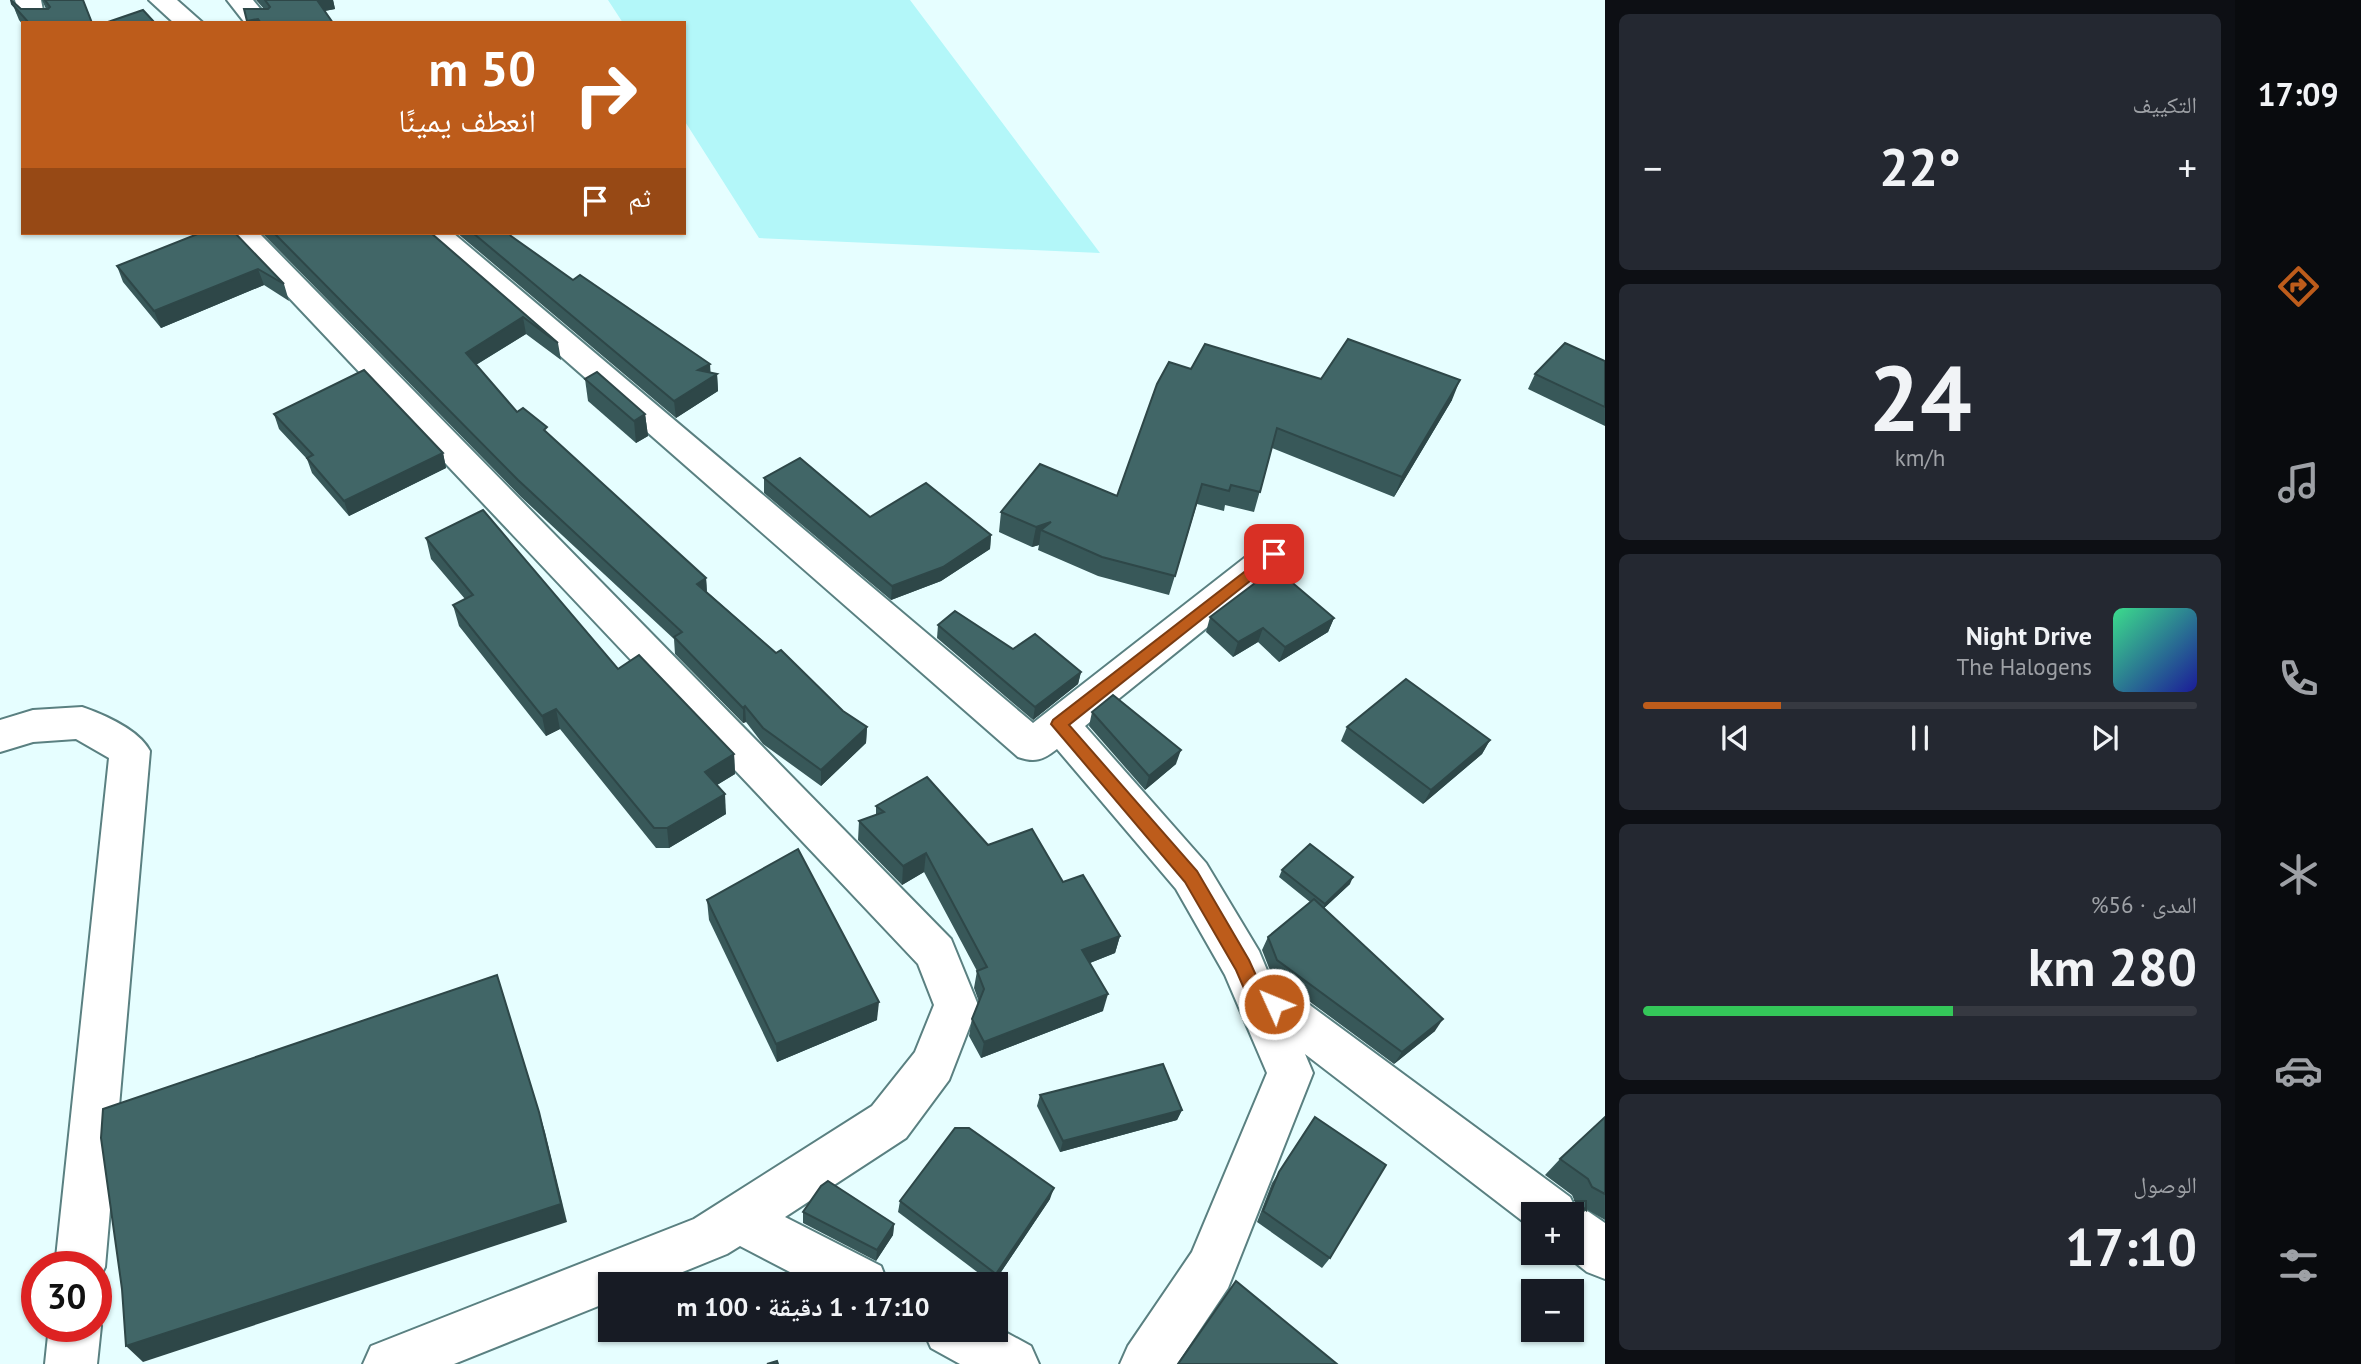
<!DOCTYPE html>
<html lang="ar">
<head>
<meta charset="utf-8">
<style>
  :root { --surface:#171b24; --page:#242831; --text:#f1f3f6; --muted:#9ea1a6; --line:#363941; --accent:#bd5c1b }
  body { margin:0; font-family:"PT Sans","Noto Naskh Arabic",sans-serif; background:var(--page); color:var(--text); direction:rtl; height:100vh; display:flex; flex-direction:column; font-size:26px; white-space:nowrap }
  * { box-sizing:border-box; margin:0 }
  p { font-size:23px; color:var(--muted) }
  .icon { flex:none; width:38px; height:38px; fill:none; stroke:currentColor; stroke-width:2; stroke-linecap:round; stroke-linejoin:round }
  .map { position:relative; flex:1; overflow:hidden; direction:ltr }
  .sheet { display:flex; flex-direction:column; gap:14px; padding:14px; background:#0d0f14; width:630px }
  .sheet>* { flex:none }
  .top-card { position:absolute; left:21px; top:21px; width:665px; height:214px; border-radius:0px; box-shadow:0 2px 5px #0004; direction:rtl; background:#bd5c1b; color:#fff; overflow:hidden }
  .buttons { position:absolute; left:1521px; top:1202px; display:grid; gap:14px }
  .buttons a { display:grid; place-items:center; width:63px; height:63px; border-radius:0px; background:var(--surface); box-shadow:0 2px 5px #0004; font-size:35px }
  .speed { position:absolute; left:21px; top:1251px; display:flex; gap:14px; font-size:35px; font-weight:700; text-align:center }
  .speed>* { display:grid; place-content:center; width:91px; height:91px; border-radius:50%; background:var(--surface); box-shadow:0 2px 5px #0004; line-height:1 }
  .speed .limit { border:10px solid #d22; background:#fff; color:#111 }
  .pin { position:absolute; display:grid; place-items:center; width:60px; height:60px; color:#fff; margin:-30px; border-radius:14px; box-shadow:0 4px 10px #0006 }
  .me { position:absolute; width:77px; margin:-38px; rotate:314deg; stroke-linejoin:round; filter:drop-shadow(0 0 5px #0008) }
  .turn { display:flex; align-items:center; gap:24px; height:147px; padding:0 35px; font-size:32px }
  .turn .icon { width:91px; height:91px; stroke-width:2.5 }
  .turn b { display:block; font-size:49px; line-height:60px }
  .then { display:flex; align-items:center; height:66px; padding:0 35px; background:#0003; gap:14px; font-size:26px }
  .big { font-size:52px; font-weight:800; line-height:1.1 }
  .sheet .widget { flex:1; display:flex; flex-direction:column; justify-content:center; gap:10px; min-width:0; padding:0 24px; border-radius:10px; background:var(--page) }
  .sheet .dial { align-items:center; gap:0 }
  .dial b { font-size:91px; line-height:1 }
  .song { display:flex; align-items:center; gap:21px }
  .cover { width:84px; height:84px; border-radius:10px; background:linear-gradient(135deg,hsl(150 70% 55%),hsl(240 70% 35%)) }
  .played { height:7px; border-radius:4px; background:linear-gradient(90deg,var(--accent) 25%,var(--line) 25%) }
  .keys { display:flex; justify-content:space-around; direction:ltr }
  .heat { display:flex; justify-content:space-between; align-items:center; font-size:38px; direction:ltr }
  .charge { height:10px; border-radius:5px; background:linear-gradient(90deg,#34c759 56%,var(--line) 0) }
  .trip { position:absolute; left:598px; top:1272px; width:410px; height:70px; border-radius:0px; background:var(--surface); box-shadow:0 2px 5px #0004; font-weight:800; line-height:70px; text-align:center; direction:rtl }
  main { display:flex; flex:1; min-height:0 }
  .tabs { display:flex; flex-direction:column; width:126px; justify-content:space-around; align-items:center; background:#090b0e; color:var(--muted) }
  .tabs .icon { width:49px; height:49px }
  .tabs .current { color:var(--accent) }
  .tabs b { font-size:32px; color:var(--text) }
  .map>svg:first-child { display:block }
  .green { fill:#b3f7f9 }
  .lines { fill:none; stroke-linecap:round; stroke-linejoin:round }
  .minor-casing { stroke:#5a8081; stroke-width:4 }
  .minor { fill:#fff; fill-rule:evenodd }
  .wall { fill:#385859 }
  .shaded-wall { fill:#2e4748 }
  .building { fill:#416667; stroke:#2e4748; stroke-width:2 }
  .route { fill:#bd5c1b; stroke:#7b3c12; stroke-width:2 }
</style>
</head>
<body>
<main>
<nav class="tabs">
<b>17:09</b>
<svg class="icon current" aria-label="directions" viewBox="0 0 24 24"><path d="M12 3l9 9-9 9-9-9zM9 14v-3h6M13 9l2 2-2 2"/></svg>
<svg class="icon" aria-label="music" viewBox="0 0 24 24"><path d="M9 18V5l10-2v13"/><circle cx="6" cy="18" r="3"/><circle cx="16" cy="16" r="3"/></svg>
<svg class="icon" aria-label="phone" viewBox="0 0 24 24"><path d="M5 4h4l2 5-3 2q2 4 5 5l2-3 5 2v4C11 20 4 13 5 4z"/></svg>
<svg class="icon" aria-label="climate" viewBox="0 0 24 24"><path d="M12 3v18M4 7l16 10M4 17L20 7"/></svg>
<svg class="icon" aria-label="car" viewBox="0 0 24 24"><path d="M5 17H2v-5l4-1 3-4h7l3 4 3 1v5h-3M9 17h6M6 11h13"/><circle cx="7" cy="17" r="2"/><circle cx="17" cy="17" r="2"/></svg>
<svg class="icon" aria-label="filters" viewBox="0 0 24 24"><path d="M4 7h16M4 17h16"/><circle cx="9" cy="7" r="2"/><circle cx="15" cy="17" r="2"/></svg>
</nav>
<section class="sheet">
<div class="widget"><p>التكييف</p>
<div class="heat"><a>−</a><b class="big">22°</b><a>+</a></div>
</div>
<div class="widget dial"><b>24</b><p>km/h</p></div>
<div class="widget">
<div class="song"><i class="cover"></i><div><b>Night Drive</b><p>The Halogens</p></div></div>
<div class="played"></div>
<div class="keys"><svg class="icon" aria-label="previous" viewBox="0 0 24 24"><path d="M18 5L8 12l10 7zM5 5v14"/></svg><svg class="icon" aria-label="pause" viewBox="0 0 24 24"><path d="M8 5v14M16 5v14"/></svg><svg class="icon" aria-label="next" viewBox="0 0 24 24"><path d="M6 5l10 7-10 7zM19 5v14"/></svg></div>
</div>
<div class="widget"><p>المدى · 56%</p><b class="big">280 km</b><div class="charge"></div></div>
<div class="widget"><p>الوصول</p><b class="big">17:10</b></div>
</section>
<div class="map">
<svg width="1605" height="1364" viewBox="0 0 1605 1364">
  <rect width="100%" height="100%" fill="#e6feff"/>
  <path class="green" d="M608,0H910L1100,253L759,238L684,120V23H623Z"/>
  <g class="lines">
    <g class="minor-casing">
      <g id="minor">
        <path d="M15,0H41L43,10L54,23H27L18,12Z"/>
        <path d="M149,0H177L203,23H174Z"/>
        <path d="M227,0H253L272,23H245Z"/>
        <path d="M228,233H259L951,939L978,1005L949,1080L906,1138L785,1217L881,1266L888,1284H813L740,1246L727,1254L653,1284H611V1301L454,1364H363L371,1346L694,1219L872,1106L915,1052L934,1005L918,964Z"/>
        <path d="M420,233H453L1033,723L1261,545L1274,541L1287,545L1292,554L1287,563L1085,726L1206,863L1259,951L1269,975L1570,1197L1574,1205L1589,1212L1605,1223V1279L1587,1272L1563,1253H1572V1214H1533V1229L1305,1054L1313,1073L1228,1288L1177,1364H1120L1128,1346L1192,1252L1267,1073L1225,975L1176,889L1057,749C1043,760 1035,763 1018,757Z"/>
        <path d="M82,707C105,715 139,730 150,751L105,1267L96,1285V1267H55L109,758L76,739L33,742L0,752V720L33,710Z"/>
        <path d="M96,1316L101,1326L97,1364H45L49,1326H96Z"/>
        <path d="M996,1327L1031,1346L1039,1364H960L931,1348L923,1330H996Z"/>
      </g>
    </g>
    <use href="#minor" class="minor"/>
  </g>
  <g class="wall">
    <path d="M11,0L21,9H46L42,0H83L92,23H23V25L19,20Z"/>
    <path d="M256,0H333L335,9L325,11L333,23H248L244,9H264Z"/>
    <path d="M200,233L284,284L289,301L264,285L161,328L123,282L117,266Z"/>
    <path d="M262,233H431L558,343L561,360L526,334L476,365L517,412L547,433L706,578L707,592L843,711L867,727L866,743L821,786L763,744L746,722L743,723L675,654L674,639L521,497Z"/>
    <path d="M457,233H509L511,236L573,280L711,373L717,374L718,391L676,418Z"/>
    <path d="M1605,361V426L1528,389L1535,374Z"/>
    <path d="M1191,369L1452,400L1394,497L1272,448L1254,512L1225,505L1224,511L1197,504L1169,595L1098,576L1038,550L1039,545L1032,547L999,532L1001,512L1117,496Z"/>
    <path d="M585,379L645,414L648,436L636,443L588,401Z"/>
    <path d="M274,414L443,453L446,468L349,516L312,473L307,459L279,429Z"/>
    <path d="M764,478L870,517L991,535L990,549L941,581L891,600L764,493Z"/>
    <path d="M426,538L618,669L734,754L735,774L717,785L726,814L669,848H656L560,729L546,736L459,626L453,605L465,599L431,559Z"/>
    <path d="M1210,617L1334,618L1328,632L1279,662L1258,642L1233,657L1206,632Z"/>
    <path d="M938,625L1081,672L1078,684L1033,720L937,638Z"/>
    <path d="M1092,712L1176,764L1145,790L1089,726Z"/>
    <path d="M1347,727L1490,740L1482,754L1423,804L1341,741Z"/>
    <path d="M876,806L988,845L1063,882L1120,936L1115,953L1090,963L1103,1011L981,1058L969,1036L972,1019L979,1002L974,988L977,971L924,872L902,885L858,840L859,821L876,815Z"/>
    <path d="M1282,870L1350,884L1324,908L1435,1031L1394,1064L1271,973L1262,950L1268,937L1310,902L1279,877Z"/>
    <path d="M707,900L877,1020L777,1062L709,920Z"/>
    <path d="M1040,1095L1182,1110L1177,1120L1060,1152L1037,1106Z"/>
    <path d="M1605,1117V1220L1586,1209V1210L1572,1224V1214H1562L1575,1202L1572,1195L1545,1175L1560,1159Z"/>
    <path d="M1279,1172L1330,1258L1322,1268L1257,1222L1272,1183Z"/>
    <path d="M1050,1199L993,1284L898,1212L900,1201Z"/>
    <path d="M803,1212L894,1224L893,1235L876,1261L803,1223Z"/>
    <path d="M844,1276L860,1284H843Z"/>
  </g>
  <g class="shaded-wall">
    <path d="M315,0H333L335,9L318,12Z"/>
    <path d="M258,19L260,23H248L247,21Z"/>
    <path d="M258,269L264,285L161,328L154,311Z"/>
    <path d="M523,317L526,334L469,369L466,353Z"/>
    <path d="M710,364L711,378L717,374L718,391L676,418L674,401L698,370Z"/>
    <path d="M1460,380L1452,400L1394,497L1402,477Z"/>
    <path d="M645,414L648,436L636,443L634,421Z"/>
    <path d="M443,453L446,468L349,516L344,501Z"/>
    <path d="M1051,522L1041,530L1039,545L1032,547L1036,527Z"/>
    <path d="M991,535L990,549L941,581L891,600L892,586Z"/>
    <path d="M706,578L707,595L697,584Z"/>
    <path d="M1334,618L1328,632L1279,662L1285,647Z"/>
    <path d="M1263,628L1258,642L1233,657L1238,642Z"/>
    <path d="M1081,672L1078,684L1033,720L1035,707Z"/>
    <path d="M745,706L746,722L743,723V708Z"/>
    <path d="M556,709L560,729L546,736L542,716Z"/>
    <path d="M867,727L866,743L821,786V770Z"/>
    <path d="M1490,740L1482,754L1423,804L1431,790Z"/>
    <path d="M1181,750L1176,764L1145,790L1149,776Z"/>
    <path d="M734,754L735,774L707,791L705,772Z"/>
    <path d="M725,794L726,814L669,848L667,828Z"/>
    <path d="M926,853L924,872L902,885L903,866Z"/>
    <path d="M1353,877L1350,884L1321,911L1325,904Z"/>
    <path d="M1120,936L1115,953L1077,968L1082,950Z"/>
    <path d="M1108,994L1103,1011L981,1058L984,1042Z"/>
    <path d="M879,1002L877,1020L777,1062L776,1044Z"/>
    <path d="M1443,1019L1435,1031L1394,1064L1402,1052Z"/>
    <path d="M1182,1110L1177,1120L1060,1152L1063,1141Z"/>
    <path d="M539,1112L545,1132L567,1222L143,1362L126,1346Z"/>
    <path d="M1054,1188L1050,1199L993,1284L996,1274Z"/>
    <path d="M894,1224L893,1235L876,1261L877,1250Z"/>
  </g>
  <g class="building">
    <path d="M11,0L21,9H48L50,7L45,0H83L92,23H29L12,4Z"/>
    <path d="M265,0H317L333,23H261L258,19L247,21L244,9H268L270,7Z"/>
    <path d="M143,10L155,23H105Z"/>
    <path d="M200,233H235L284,284L258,269L154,311L117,266Z"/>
    <path d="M274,233H431L558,343L523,317L466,353L517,412L523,408L547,427L544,430L706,578L697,584L776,653L781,650L843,711L867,727L821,770L763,728L745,706L743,708L674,637L682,632L518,480Z"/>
    <path d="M473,233H509L511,236L573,280L580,275L710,364L698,370L717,374L674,401Z"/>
    <path d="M1348,339L1460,380L1402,477L1277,428L1260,492L1231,485L1229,491L1202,484L1175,576L1102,557L1041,530L1051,522L1036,527L1001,512L1040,464L1117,496L1157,384L1169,362L1191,369L1205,344L1321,379Z"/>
    <path d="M1565,343L1605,361V407L1535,374Z"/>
    <path d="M364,370L443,453L344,501L307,458L313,455L274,414Z"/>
    <path d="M597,372L645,414L634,421L585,379Z"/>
    <path d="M800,458L870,517L926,483L991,535L943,567L892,586L764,478Z"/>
    <path d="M483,510L618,669L639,655L734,754L705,772L725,794L667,828H654L556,709L542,716L453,605L473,595L426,538Z"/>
    <path d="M1275,568L1334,618L1285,647L1263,628L1238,642L1210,617Z"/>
    <path d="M955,611L1013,649L1035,634L1081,672L1035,707L938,625Z"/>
    <path d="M1406,679L1490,740L1431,790L1347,727Z"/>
    <path d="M1113,695L1181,750L1149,776L1092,712Z"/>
    <path d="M927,777L988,845L1032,829L1063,882L1083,875L1120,936L1082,950L1108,994L984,1042L972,1019L984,989L977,971L987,967L926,853L903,866L859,821L884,812L876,806Z"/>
    <path d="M1310,844L1353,877L1325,904L1282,870Z"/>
    <path d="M798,849L879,1002L776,1044L707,900Z"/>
    <path d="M1314,899L1443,1019L1402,1052L1277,960L1268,937Z"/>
    <path d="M497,975L539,1112L561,1204L126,1346L122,1289L101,1138L103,1109Z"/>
    <path d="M1163,1064L1182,1110L1063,1141L1040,1095Z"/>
    <path d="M1315,1117L1386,1165L1330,1258L1263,1211L1279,1172Z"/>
    <path d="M1605,1117V1194L1592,1187L1588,1179L1560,1159Z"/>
    <path d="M955,1128H969L1054,1188L996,1274L900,1201Z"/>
    <path d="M828,1181L894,1224L877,1250L803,1212L821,1186Z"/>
    <path d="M1576,1201H1586V1210Z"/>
    <path d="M844,1276H861L856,1284Z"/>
    <path d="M1236,1281L1337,1364H1178Z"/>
    <path d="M777,1361L778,1364H767Z"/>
  </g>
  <path class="route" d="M1274,549L1281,554L1279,558L1069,725L1197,871L1249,960L1259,982L1281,998L1283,1004L1281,1010L1274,1012L1246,993L1236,970L1185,882L1051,724L1053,720Z"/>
</svg>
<div class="buttons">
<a>+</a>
<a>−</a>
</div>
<div class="speed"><div class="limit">30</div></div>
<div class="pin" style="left:1274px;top:554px;background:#d93025"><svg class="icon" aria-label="arrive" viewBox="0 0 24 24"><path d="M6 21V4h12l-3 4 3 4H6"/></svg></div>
<svg class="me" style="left:1274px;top:1004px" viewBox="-20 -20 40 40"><circle r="17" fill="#bd5c1b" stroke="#fff" stroke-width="3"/><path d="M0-11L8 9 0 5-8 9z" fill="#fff"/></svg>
<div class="trip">17:10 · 1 دقيقة · 100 m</div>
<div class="top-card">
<div class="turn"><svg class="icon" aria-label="right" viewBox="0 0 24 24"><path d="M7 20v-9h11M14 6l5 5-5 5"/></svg><div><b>50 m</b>انعطف يمينًا</div></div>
<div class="then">ثم<svg class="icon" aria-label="arrive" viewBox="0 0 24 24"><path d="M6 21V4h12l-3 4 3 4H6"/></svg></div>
</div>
</div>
</main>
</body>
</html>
